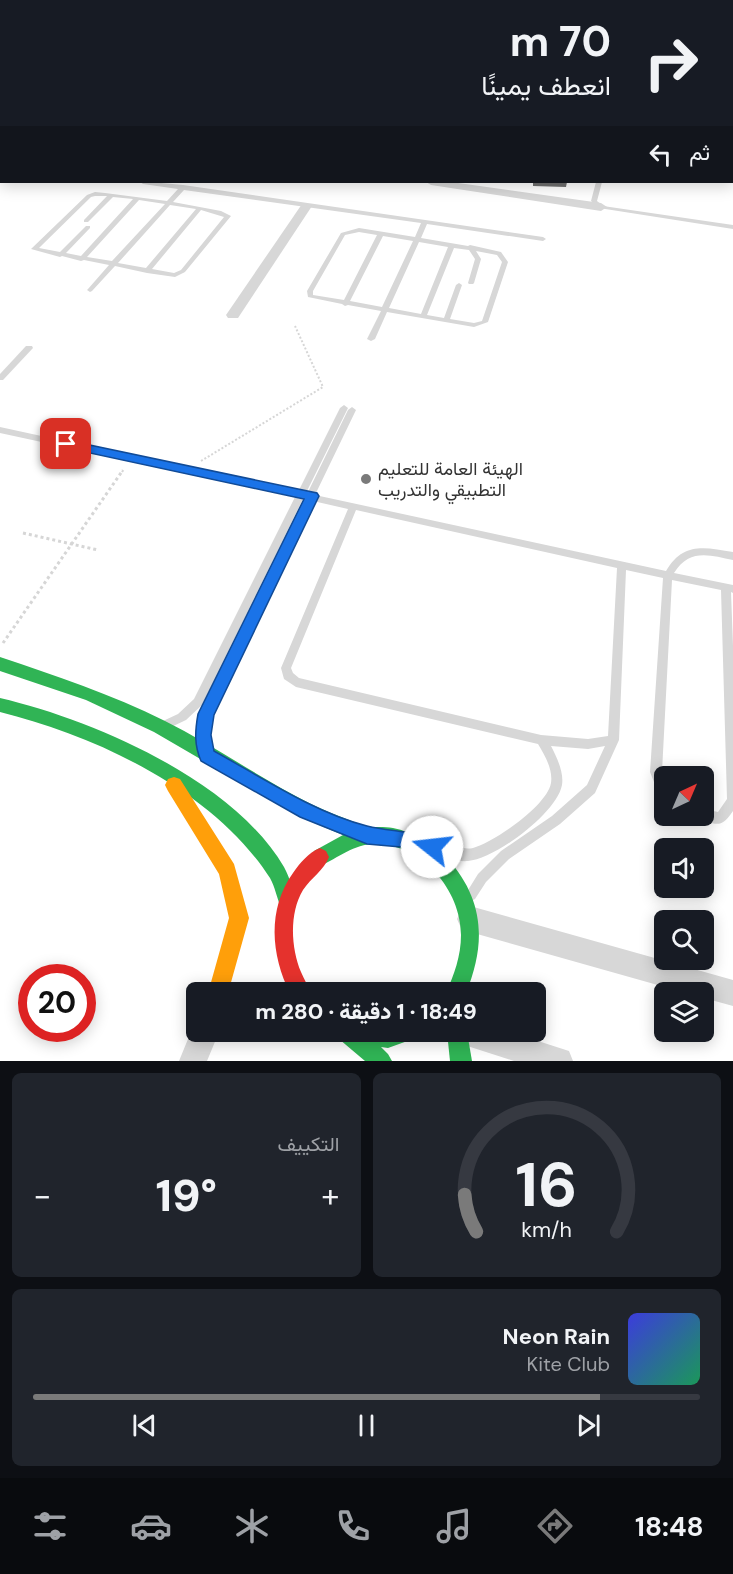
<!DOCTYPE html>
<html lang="ar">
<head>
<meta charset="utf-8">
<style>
  :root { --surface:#171b24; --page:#20242c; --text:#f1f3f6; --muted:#9ea1a6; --line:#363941; --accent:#7a7a7a }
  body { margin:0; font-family:"DM Sans",Vazirmatn,sans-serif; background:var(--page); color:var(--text); direction:rtl; height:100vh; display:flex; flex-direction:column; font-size:22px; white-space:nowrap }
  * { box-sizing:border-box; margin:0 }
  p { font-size:20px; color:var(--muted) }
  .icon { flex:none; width:33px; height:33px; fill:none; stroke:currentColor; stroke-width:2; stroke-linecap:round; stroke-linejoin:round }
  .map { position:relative; height:1061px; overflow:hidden; direction:ltr }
  .side { display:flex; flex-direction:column; gap:12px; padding:12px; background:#0d0f14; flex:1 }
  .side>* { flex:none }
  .banner { position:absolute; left:0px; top:0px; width:734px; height:183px; box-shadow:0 3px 15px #0003; direction:rtl; background:#171b24; color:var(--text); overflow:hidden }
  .needle { width:39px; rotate:44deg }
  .fabs { position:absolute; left:654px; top:766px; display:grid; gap:12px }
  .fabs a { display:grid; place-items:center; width:60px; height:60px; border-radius:9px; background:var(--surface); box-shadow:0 3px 15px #0003; font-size:30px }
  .speed { position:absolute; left:18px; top:964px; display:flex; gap:12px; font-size:30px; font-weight:700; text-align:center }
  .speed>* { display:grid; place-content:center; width:78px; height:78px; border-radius:50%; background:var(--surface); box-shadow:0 3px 15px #0003; line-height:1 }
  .speed .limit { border:9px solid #d22; background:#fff; color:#111 }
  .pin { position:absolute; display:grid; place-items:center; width:51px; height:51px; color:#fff; margin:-26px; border-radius:12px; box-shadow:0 3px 9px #0006 }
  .me { position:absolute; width:66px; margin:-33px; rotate:286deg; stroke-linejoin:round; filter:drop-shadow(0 0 4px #0008) }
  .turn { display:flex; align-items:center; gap:21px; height:126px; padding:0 24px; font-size:27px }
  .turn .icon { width:78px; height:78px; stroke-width:2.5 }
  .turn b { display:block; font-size:42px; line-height:51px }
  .then { display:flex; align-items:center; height:57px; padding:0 24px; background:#0003; gap:12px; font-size:22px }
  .big { font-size:45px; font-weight:800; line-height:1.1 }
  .side .card { flex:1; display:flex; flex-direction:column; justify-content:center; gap:9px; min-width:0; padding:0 21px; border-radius:9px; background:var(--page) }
  .side .dial { align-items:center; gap:0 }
  .dial svg { height:156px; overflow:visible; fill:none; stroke:var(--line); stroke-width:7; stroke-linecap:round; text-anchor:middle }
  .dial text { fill:var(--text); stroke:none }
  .song { display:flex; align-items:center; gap:18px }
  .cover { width:72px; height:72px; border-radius:9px; background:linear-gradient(135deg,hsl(240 70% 55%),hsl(150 70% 35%)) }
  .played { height:6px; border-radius:3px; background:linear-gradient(90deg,var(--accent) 85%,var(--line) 85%) }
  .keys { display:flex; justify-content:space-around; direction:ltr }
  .heat { display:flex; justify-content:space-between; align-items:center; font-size:33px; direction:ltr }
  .side .tiles { flex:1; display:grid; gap:12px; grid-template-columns:1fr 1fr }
  .card:last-child { grid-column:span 2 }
  .trip { position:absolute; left:186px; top:982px; width:360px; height:60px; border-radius:9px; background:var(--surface); box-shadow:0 3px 15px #0003; font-weight:800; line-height:60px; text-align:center; direction:rtl }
  .tabs { display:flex; height:96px; justify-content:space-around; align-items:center; background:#090b0e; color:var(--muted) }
  .tabs .icon { width:42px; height:42px }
  .tabs .selected { color:var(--accent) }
  .tabs b { font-size:27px; color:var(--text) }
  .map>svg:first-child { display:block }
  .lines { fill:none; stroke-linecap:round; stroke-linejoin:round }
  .path-far1 { stroke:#d6d6d6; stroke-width:2; stroke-dasharray:2 2; stroke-linecap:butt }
  .path { stroke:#d6d6d6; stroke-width:3; stroke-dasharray:3 3; stroke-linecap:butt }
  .lane { fill:#d7d7d7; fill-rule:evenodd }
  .street { fill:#d7d7d7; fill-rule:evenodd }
  .fast { fill:#30b455; fill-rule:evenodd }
  .slow { fill:#ff9f0a; fill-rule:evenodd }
  .jam { fill:#e5322d; fill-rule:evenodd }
  .fast-bridge { stroke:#30b455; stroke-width:7 }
  .wall { fill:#6f6f6f }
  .route { fill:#1a73e8; stroke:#114b97; stroke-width:1.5 }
  .poi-dot { fill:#7a7a7a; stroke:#fff; stroke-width:2 }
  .labels { text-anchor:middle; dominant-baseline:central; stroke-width:6; stroke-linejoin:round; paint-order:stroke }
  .poi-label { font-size:18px; fill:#333; stroke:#fff; text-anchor:start }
</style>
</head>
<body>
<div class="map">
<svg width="733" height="1061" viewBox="0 0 733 1061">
  <rect width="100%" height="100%" fill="#fff"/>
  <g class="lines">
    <g class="path-far1">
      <path d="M201,461L323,387L295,326"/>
      <path d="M122,472L124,469"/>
    </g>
    <g class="path">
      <path d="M23,533L98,550"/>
      <path d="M3,643L123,470"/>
    </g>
    <g class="lane">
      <path d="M2,0L20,2H6Z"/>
      <path d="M61,0H65L59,2Z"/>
      <path d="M82,0H87L80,2Z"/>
      <rect x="0" y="7" width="2" height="2"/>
      <rect x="0" y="16" width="2" height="2"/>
      <rect x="0" y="22" width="2" height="3"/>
      <path d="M0,44H2V48L0,47Z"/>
      <rect x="0" y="114" width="2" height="3"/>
      <rect x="0" y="159" width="2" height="4"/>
      <path d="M140,182H151L183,185L543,237L546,239L543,241L427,224L421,238L468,246L470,245L501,252L508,262L488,322L474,327L387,312L375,339L371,341L367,339L381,311L348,305L345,306L342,304L308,297L307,291L341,233L359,228L415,237L421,223L184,190L173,202L221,211L231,216L185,272L175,277L147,273L115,266L92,291L90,292L87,290L88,289L109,265L84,260L81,261L62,256L60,257L31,249L87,195L95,192L105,193L167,201L178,189L143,184ZM95,196H107L84,220V222H88L113,197L133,199L81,256L66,253L90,228V226H86L60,252L39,248L91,197ZM139,200L165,204L112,261L87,257ZM170,205L196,209L146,268L118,263ZM201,210L224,217L181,270L174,273L152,269ZM359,232L377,235L344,300L313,295V291L345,235ZM383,236L413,241L382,307L350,301ZM419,242L448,247L421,314L389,308ZM454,248L469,250L475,259L468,283L469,284H473L474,283L481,259L476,251L497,255L502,262L482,321L474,323L450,319L462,285L459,283L456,285L444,318L427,315Z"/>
      <path d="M596,182H602L597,201L603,206L733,225V229L599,208L591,201Z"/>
      <path d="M26,346H32L33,348L3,380H0V374Z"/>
      <path d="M344,405L348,408L306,493L307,494L348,410L352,407L356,410L315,495L666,571C683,542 704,547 733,552V560C710,555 689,548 674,573L733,585V593L731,592L733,646V811C722,827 718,826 700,819L699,816H704V809L718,812L727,799L721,590L672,580L662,772L664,779V799L660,797L650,772L663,578L626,570L619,740L595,793L560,824L509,859L486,882L475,899L471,901L467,899L465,895L478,874L501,851L552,816L587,785L605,746L588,749L551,746C557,758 564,772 562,785C557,813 495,859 468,861C458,862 446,858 437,854L435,850L437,846C448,841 461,851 473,848C494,842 547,806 551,783C553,769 545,756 538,744L296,687L284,679L281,668L348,509L313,501L215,705L209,725L210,745L208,749L204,750L200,749C196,734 200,719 205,705L305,499H303L202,705L186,720L167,729L163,727L162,724L163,721L178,714L194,699L295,497L0,433V427L298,492L340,408ZM356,510L617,568L608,736L588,739L541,735L299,678L293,673L291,668Z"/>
    </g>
    <g class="street">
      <path d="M426,182H451L601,203L607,207L601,211L431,185Z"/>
      <path d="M302,204L312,206L238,318H228L226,315Z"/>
      <path d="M470,906L733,980V1006L704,998V993H686L470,932L461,928L457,919L461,910Z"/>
      <path d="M195,1022L196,1032H219L207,1061H179Z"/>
      <path d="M451,1032H510L569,1051L573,1061H514L455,1042Z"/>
    </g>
    <g class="fast">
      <path d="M161,0L173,2H163Z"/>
      <path d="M384,0L406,2H386Z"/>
      <path d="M421,0L443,2H423Z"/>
      <path d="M513,0L537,2H515Z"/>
      <rect x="732" y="16" width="1" height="4"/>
      <rect x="732" y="27" width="1" height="4"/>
      <rect x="732" y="68" width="1" height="4"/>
      <path d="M0,657C56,676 111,694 165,721C215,746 261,779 311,804C328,812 348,820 366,826C374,828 384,826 393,828C413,832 433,844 447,858C485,900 486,944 466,993H446C454,975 461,956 461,935C461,890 422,844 375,844C354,844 338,858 320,866L314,863L311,857L314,851L343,835L300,817L154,732L86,700L0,671Z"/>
      <path d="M0,698C94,720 233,780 284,867C290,878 293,890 297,901L295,908L288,910L281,908C277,898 275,887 270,878C214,791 97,736 0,712Z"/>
      <path d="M336,1032H416L413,1039L388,1048L381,1047L388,1054L392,1061H365L339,1039Z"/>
      <path d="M447,1032H467L472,1061H450Z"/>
    </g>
    <g class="slow">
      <path d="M201,0H208L199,2Z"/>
      <path d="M229,0H247L248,1L221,2Z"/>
      <rect x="732" y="45" width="1" height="4"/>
      <path d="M174,777L180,779L234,864L249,918L228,993H208L229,918L219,874L168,791L165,785L168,779Z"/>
    </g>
    <path class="jam" d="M320,848L326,851L329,857C324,870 311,878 303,890C289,913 291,948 301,972C304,979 308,986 311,993H290C271,955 267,909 293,873C300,863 308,853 320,848Z"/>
    <path class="fast-bridge" d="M476,0L492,2"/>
  </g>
  <path class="wall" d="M505,182H567L566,187L533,186V183Z"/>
  <path class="route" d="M66,440L317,493L319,496L214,715L211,735L214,751C261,777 315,813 367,826C392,832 412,830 439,841L441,847L439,854L432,856L401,847L367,844L300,817L201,761C194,745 195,731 198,714L304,499L62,447V441Z"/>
  <circle class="poi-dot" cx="366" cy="479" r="6"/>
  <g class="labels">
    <g class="poi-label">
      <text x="378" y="469">الهيئة العامة للتعليم<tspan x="378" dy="21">التطبيقي والتدريب</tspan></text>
    </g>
  </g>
</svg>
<div class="fabs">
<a><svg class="needle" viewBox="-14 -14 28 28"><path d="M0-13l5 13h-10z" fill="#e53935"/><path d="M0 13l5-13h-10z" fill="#9ea1a6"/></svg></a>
<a><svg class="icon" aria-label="sound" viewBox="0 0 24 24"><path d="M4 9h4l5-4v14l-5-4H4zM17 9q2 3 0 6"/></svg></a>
<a><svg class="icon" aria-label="search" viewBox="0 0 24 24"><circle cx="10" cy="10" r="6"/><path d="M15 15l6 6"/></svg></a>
<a><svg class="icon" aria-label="layers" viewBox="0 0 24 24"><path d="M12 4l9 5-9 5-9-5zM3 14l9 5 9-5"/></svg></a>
</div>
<div class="speed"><div class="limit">20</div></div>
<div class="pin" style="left:66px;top:444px;background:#d93025"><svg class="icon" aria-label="arrive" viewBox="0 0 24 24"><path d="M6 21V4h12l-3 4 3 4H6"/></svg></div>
<svg class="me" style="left:432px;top:847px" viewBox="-20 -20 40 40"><circle r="19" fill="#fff"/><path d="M0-13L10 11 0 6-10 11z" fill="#1a73e8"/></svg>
<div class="trip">18:49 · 1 دقيقة · 280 m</div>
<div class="banner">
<div class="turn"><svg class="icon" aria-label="right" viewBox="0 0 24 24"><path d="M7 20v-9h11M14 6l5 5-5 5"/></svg><div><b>70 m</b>انعطف يمينًا</div></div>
<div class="then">ثم<svg class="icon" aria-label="left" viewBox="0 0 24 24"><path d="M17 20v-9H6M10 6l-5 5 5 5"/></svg></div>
</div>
</div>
<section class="side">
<div class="tiles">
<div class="card dial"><svg viewBox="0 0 100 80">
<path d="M14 69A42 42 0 1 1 86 69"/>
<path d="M14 69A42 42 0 0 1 8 50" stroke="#7a7a7a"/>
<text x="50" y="56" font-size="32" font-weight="700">16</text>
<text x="50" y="72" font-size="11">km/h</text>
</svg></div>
<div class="card"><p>التكييف</p>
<div class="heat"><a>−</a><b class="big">19°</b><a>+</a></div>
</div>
<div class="card">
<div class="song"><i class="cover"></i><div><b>Neon Rain</b><p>Kite Club</p></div></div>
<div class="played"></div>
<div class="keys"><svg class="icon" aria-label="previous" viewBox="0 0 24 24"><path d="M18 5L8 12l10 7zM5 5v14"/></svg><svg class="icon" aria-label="pause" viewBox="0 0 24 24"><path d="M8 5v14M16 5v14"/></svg><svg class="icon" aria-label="next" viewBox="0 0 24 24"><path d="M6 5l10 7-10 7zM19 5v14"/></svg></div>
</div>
</div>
</section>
<nav class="tabs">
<b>18:48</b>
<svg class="icon selected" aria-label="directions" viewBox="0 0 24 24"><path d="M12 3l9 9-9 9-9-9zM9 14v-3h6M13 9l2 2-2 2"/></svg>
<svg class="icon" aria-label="music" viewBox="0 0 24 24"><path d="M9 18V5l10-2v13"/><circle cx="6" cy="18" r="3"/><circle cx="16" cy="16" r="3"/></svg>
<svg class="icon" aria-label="phone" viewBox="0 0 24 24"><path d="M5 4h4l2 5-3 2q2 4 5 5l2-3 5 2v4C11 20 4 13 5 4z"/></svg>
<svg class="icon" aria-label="climate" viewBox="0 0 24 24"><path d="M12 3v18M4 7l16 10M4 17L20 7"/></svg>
<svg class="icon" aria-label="car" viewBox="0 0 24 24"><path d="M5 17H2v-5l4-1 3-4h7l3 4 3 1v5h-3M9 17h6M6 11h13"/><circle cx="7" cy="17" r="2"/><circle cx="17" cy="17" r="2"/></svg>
<svg class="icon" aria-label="filters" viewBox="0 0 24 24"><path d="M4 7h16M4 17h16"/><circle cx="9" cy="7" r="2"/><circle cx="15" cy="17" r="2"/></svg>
</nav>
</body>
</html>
